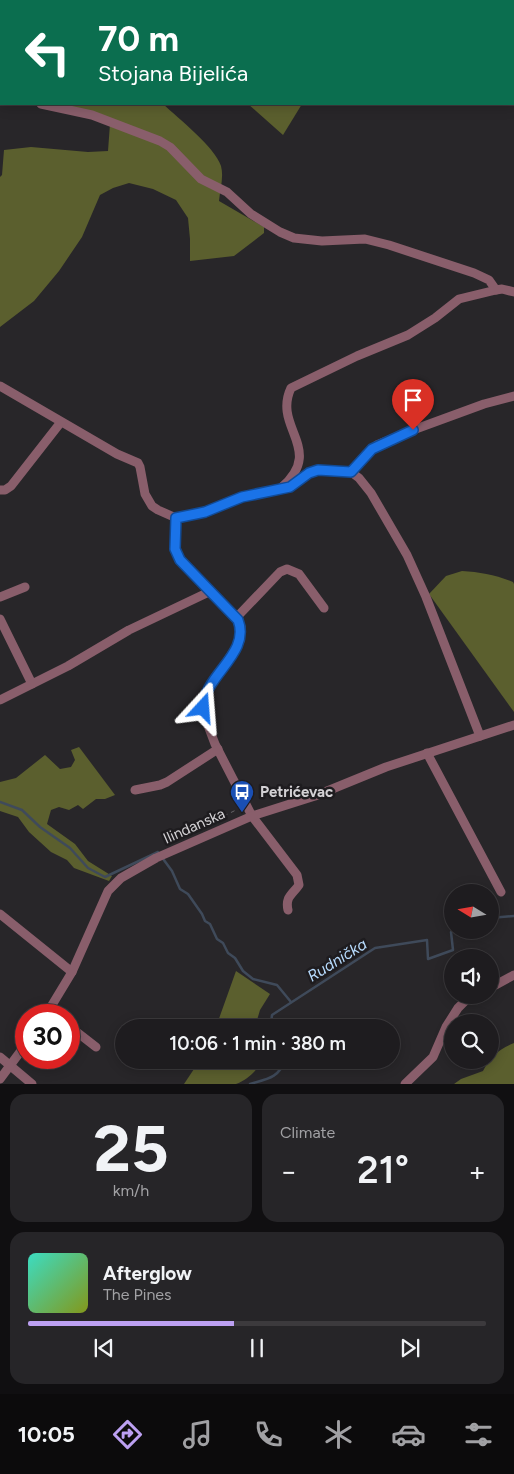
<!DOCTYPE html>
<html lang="en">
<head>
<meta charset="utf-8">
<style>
  :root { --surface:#1e1c1f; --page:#262528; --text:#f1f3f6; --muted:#a1a1a4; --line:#3c3a3d; --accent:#bca0f2 }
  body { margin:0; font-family:Figtree,sans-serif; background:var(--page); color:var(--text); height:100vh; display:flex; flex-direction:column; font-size:19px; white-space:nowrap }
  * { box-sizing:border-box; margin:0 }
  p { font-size:16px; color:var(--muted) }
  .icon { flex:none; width:28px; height:28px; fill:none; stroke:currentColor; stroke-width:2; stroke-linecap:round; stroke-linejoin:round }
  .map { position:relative; height:1084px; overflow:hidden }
  .sheet { display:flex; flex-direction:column; gap:10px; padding:10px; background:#100f11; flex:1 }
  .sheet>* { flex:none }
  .banner { position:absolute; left:0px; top:0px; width:515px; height:105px; box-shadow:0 2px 12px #0003,0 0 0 1px var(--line); background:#0b6e4f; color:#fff; overflow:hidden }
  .needle { width:32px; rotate:281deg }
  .tools { position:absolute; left:444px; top:884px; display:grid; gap:10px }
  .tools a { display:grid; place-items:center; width:55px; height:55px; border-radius:50%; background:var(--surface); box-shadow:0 2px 12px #0003,0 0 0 1px var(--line); font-size:25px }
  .speed { position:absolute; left:15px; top:1004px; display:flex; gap:10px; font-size:25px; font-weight:700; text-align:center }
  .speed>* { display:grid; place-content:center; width:65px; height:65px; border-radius:50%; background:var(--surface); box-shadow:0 2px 12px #0003,0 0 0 1px var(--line); line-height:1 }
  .speed .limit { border:8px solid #d22; background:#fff; color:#111 }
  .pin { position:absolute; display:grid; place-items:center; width:42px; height:42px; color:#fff; margin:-51px -21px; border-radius:50% 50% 50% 0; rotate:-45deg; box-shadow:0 0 5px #0007 }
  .pin .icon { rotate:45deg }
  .me { position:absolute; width:55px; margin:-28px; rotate:19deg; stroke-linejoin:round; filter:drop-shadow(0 0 4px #0008) }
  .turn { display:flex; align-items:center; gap:18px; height:105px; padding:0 15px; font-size:22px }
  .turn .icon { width:65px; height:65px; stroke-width:2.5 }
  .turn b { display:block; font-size:35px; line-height:42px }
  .big { font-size:38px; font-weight:600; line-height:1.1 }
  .sheet .widget { flex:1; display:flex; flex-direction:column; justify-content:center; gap:8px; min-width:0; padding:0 18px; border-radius:15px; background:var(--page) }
  .sheet .dial { align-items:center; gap:0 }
  .dial b { font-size:65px; line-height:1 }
  .song { display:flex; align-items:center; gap:15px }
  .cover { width:60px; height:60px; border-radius:8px; background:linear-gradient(135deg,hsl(170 70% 55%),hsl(70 70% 35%)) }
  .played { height:5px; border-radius:2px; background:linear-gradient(90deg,var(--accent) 45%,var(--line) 45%) }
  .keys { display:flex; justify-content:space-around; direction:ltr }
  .heat { display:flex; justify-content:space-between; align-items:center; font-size:28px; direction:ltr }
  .sheet .tiles { flex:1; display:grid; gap:10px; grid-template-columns:1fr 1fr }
  .widget:last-child { grid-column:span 2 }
  .trip { position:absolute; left:115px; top:1019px; width:285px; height:50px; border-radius:25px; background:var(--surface); box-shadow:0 2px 12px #0003,0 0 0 1px var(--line); font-weight:600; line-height:50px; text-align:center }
  .dock { display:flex; height:80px; justify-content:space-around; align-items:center; background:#0c0b0c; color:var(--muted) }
  .dock .icon { width:35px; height:35px }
  .dock .on { color:var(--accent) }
  .dock b { font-size:22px; color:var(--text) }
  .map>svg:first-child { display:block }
  .forest { fill:#5b5f2e }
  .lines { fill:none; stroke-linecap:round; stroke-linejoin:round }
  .stream { stroke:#3f4a5a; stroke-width:2.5 }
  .path { stroke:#656366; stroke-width:1; stroke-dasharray:4 4; stroke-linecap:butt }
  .minor { stroke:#895e6b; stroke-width:9 }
  .route-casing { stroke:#114b97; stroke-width:12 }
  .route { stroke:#1a73e8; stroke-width:9 }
  .labels { text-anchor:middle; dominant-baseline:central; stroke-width:5; stroke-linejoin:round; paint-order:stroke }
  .poi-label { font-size:15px; font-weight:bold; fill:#d3d1d4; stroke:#1e1c1f; text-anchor:start }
  .street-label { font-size:15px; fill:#d3d1d4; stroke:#1e1c1f }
  .water-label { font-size:16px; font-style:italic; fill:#b7dbfd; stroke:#1e1c1f }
</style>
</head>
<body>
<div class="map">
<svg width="514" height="1084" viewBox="0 0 514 1084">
  <rect width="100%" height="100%" fill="#282629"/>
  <g class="forest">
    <path d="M138,0H498L499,1H139Z"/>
    <path d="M39,104H163C178,118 215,147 221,166C224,177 220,190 219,201L264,227V233L234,256L190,261V239L188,218L176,200L153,189L129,183L113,188L100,195L82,237L59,271L34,301L0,327V177L2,175L4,150L31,147L88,152L108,151L110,124Z"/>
    <path d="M248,104H302L283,135Z"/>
    <path d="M462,571C480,572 496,575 513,582L514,584V712L429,594L446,576Z"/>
    <path d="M79,747L115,795L105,799H96L83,809L78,805L69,810L59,807L51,810L47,824L75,844L88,861L112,876L109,881L74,868L67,860L51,852L29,832L18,817L0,811V782L16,778L45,755L60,769L71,767L75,760L71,750Z"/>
    <path d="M236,971L270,994L260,1010L255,1027H216Z"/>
    <path d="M514,1043V1084H454L461,1079L483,1071C490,1057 499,1049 514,1043Z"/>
    <path d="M200,1060H262C258,1070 247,1080 236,1084C227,1084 196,1084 184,1084Z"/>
  </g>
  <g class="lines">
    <g class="stream">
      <path d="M0,802L22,810L40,827L70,848L88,868L105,877L158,852L172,871L180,889L188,894L202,914L205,921L210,924L217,939L223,943L228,953L235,958L243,971L253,979L277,985L291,1002"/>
      <path d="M490,918L514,916"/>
      <path d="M273,1028L271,1023L272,1015L375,948L427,940L428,959L453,950L451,932L454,930"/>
      <path d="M250,1084C267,1079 279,1078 285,1060"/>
    </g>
    <path class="path" d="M188,834L238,809"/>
    <g class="minor">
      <path d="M0,96H1"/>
      <path d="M41,104L92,115L160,141L170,147L201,179L227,192L251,214L280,232L294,238L322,241L365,239L389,245L474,273L489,280L496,290"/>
      <path d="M0,386L117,454L138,463L140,467L145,494L152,506L158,510L176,518L205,512L241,497L291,487L309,473L318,470L351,472L359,478L371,493L407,555L426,597L480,736"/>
      <path d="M351,472L366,454L377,445L413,430L484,404L514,396"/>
      <path d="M281,488C326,449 272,428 291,388L357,356L408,335L435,318L459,299L496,290L502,289L514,292"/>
      <path d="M0,490H5L11,486L61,422"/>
      <path d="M176,518L175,549L179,560L238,619L241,627L240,641L207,692L203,702L204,715L215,744L252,816L297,875L299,885C292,895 285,897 288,910"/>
      <path d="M0,597L25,587"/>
      <path d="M236,618L280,572L287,569L299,574L324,608"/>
      <path d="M0,619L32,684"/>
      <path d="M0,700L68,666L129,630L211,591"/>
      <path d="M427,753L501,892"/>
      <path d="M135,790L160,785L167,782L218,749"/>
      <path d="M0,914L72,972"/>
      <path d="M490,988L514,975"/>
      <path d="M46,1015L72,972L108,891L121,878L156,858L252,816L315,796L386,767L514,725"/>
      <path d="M69,1026L96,1047"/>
      <path d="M0,1057L32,1084"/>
      <path d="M0,1079L26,1044"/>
      <path d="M405,1084L433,1057L446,1027L458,1008L467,999L475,995"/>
    </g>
  </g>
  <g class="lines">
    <g class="route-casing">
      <path id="route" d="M203,708C204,675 251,654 238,620L180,560L175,549L176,518L205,512L242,497L290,487L309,473L318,470L351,472L372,449L413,430"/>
    </g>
    <use href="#route" class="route"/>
  </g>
  <defs>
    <g id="bus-pin" transform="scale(1.25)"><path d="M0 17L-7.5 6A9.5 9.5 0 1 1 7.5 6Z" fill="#1a4fb4" stroke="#1e1c1f"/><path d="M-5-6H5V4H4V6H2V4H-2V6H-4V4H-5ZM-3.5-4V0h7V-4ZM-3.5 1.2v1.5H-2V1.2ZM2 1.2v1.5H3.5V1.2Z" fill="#fff"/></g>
  </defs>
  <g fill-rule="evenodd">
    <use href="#bus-pin" x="242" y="792"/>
  </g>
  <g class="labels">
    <g class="poi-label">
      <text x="260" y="792">Petrićevac</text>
    </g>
    <g class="street-label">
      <text transform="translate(194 826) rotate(-24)">Ilindanska</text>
    </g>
    <g class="water-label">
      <text transform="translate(337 960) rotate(-32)">Rudnička</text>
    </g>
  </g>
</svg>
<div class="tools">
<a><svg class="needle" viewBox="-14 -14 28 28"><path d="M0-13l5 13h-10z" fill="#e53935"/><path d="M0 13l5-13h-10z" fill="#a1a1a4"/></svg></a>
<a><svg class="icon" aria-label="sound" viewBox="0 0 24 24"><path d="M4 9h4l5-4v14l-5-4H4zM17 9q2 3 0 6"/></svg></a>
<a><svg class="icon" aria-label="search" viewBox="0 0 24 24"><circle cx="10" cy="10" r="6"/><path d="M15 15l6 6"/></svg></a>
</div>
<div class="speed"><div class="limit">30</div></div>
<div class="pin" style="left:413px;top:430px;background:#d93025"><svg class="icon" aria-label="arrive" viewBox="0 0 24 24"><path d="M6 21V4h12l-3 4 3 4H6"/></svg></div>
<svg class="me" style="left:203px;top:708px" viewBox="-20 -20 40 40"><path d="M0-17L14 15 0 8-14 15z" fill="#1a73e8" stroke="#fff" stroke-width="4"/></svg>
<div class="trip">10:06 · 1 min · 380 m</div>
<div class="banner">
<div class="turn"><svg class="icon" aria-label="left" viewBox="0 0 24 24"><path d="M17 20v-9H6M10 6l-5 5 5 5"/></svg><div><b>70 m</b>Stojana Bijelića</div></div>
</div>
</div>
<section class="sheet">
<div class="tiles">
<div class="widget dial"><b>25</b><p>km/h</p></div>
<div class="widget"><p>Climate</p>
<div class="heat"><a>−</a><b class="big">21°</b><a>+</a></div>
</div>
<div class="widget">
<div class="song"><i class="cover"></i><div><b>Afterglow</b><p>The Pines</p></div></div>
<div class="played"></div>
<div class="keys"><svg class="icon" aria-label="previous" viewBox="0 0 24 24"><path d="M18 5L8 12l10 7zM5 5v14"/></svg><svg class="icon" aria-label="pause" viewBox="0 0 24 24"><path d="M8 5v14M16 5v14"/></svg><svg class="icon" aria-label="next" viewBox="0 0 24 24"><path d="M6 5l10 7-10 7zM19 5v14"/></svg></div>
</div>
</div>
</section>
<nav class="dock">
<b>10:05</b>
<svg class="icon on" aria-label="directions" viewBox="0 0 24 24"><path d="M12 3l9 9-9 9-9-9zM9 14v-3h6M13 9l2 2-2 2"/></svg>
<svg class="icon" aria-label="music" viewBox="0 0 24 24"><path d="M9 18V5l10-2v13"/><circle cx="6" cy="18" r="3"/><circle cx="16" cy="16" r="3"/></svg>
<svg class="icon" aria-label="phone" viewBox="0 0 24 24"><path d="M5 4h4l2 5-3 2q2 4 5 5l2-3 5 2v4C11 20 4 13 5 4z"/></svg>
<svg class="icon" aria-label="climate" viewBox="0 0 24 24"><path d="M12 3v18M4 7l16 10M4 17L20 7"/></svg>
<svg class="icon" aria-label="car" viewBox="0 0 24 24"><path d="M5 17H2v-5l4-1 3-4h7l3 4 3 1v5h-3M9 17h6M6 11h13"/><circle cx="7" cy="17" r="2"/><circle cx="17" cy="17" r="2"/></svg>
<svg class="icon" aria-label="filters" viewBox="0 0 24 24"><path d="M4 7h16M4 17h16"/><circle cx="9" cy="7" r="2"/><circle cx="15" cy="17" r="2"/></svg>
</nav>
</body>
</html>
